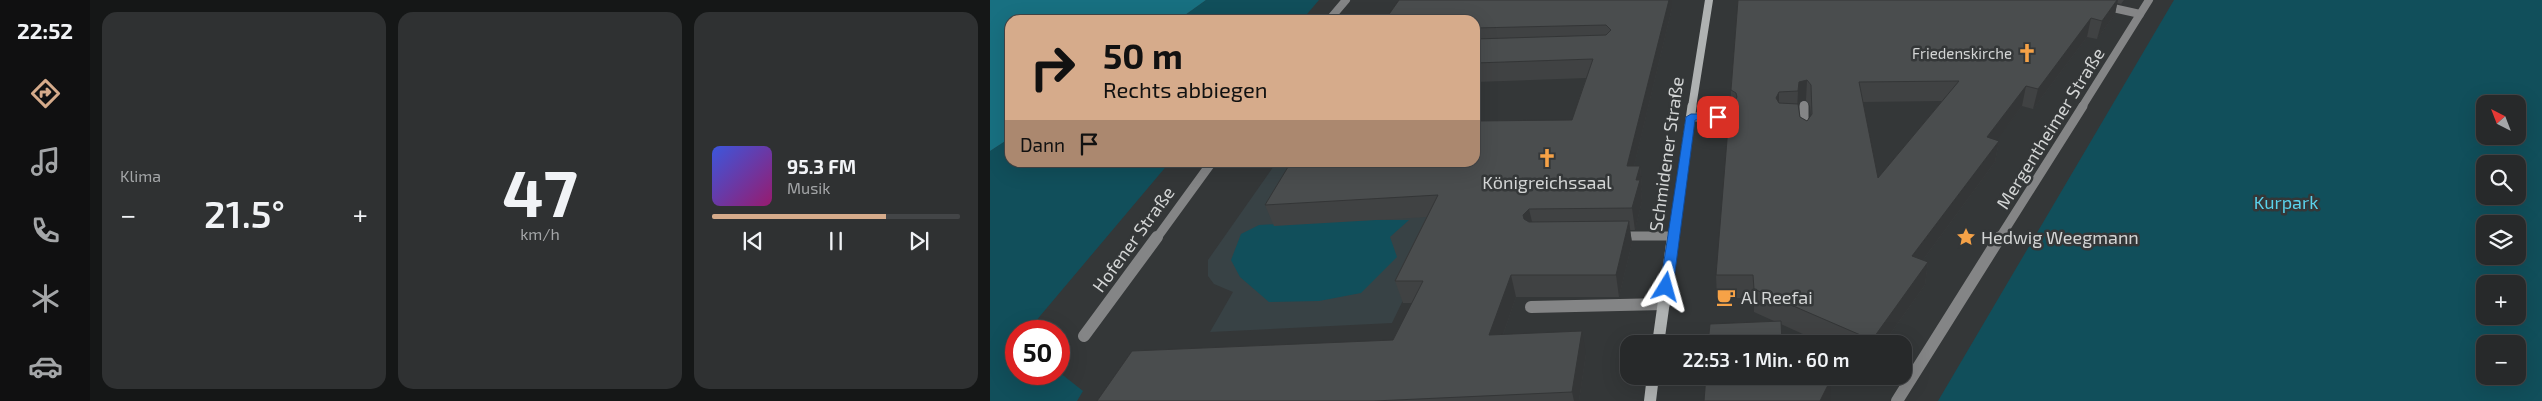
<!DOCTYPE html>
<html lang="de">
<head>
<meta charset="utf-8">
<style>
  :root { --surface:#27292a; --page:#2f3132; --text:#f1f3f6; --muted:#a4a6a8; --line:#434547; --accent:#d6ab8b }
  body { margin:0; font-family:"Exo 2",sans-serif; background:var(--page); color:var(--text); height:100vh; display:flex; flex-direction:column; font-size:19px; white-space:nowrap }
  * { box-sizing:border-box; margin:0 }
  p { font-size:16px; color:var(--muted) }
  .icon { flex:none; width:28px; height:28px; fill:none; stroke:currentColor; stroke-width:2; stroke-linecap:round; stroke-linejoin:round }
  .map { position:relative; flex:1; overflow:hidden }
  .side { display:flex; flex-direction:column; gap:12px; padding:12px; background:#151717; width:900px }
  .side>* { flex:none }
  .banner { position:absolute; left:15px; top:15px; width:475px; height:152px; border-radius:15px; box-shadow:0 5px 20px #0002,0 0 0 1px var(--line); background:#d6ab8b; color:#111; overflow:hidden }
  .needle { width:32px; rotate:318deg }
  .controls { position:absolute; left:1486px; top:95px; display:grid; gap:10px }
  .controls a { display:grid; place-items:center; width:50px; height:50px; border-radius:10px; background:var(--surface); box-shadow:0 5px 20px #0002,0 0 0 1px var(--line); font-size:25px }
  .speed { position:absolute; left:15px; top:320px; display:flex; gap:10px; font-size:25px; font-weight:700; text-align:center }
  .speed>* { display:grid; place-content:center; width:65px; height:65px; border-radius:50%; background:var(--surface); box-shadow:0 5px 20px #0002,0 0 0 1px var(--line); line-height:1 }
  .speed .limit { border:8px solid #d22; background:#fff; color:#111 }
  .pin { position:absolute; display:grid; place-items:center; width:42px; height:42px; color:#fff; margin:-21px; border-radius:10px; box-shadow:0 2px 8px #0006 }
  .me { position:absolute; width:55px; margin:-28px; rotate:8deg; stroke-linejoin:round; filter:drop-shadow(0 0 4px #0008) }
  .turn { display:flex; align-items:center; gap:18px; height:105px; padding:0 15px; font-size:22px }
  .turn .icon { width:65px; height:65px; stroke-width:2.5 }
  .turn b { display:block; font-size:35px; line-height:42px }
  .then { display:flex; align-items:center; height:48px; padding:0 15px; background:#0003; gap:10px; font-size:19px }
  .big { font-size:38px; font-weight:600; line-height:1.1 }
  .side .tile { flex:1; display:flex; flex-direction:column; justify-content:center; gap:8px; min-width:0; padding:0 18px; border-radius:15px; background:var(--page) }
  .side .dial { align-items:center; gap:0 }
  .dial b { font-size:65px; line-height:1 }
  .song { display:flex; align-items:center; gap:15px }
  .cover { width:60px; height:60px; border-radius:8px; background:linear-gradient(135deg,hsl(230 70% 55%),hsl(320 70% 35%)) }
  .played { height:5px; border-radius:2px; background:linear-gradient(90deg,var(--accent) 70%,var(--line) 70%) }
  .keys { display:flex; justify-content:space-around; direction:ltr }
  .heat { display:flex; justify-content:space-between; align-items:center; font-size:28px; direction:ltr }
  .side .tiles { flex:1; display:grid; gap:12px; grid-template-columns:repeat(3,1fr) }
  .trip { position:absolute; left:630px; top:335px; width:292px; height:50px; border-radius:15px; background:var(--surface); box-shadow:0 5px 20px #0002,0 0 0 1px var(--line); font-weight:600; line-height:50px; text-align:center }
  main { display:flex; flex:1; min-height:0 }
  .tabs { display:flex; flex-direction:column; width:90px; justify-content:space-around; align-items:center; background:#101011; color:var(--muted) }
  .tabs .icon { width:35px; height:35px }
  .tabs .current { color:var(--accent) }
  .tabs b { font-size:22px; color:var(--text) }
  .map>svg:first-child { display:block }
  .built { fill:#384245 }
  .green { fill:#114f5b; fill-rule:evenodd }
  .water { fill:#187081 }
  .lines { fill:none; stroke-linecap:round; stroke-linejoin:round }
  .lane-far2 { stroke:#848586; stroke-width:8 }
  .lane-far1 { stroke:#848586; stroke-width:9 }
  .lane { stroke:#848586; stroke-width:12 }
  .street-far2 { stroke:#848586; stroke-width:8 }
  .street-far1 { stroke:#848586; stroke-width:9 }
  .street { stroke:#848586; stroke-width:12 }
  .secondary-far2 { stroke:#afb2b2; stroke-width:8 }
  .secondary-far1 { stroke:#afb2b2; stroke-width:9 }
  .secondary { stroke:#afb2b2; stroke-width:12 }
  .wall { fill:#404243; fill-rule:evenodd }
  .shaded-wall { fill:#343637 }
  .building { fill:#4a4d4e; stroke:#343637; fill-rule:evenodd }
  .route { fill:#1a73e8; stroke:#114b97 }
  .labels { text-anchor:middle; dominant-baseline:central; stroke-width:5; stroke-linejoin:round; paint-order:stroke }
  .far-poi-label { font-size:15px; fill:#d3d5d5; stroke:#343738; text-anchor:end }
  .street-label { font-size:18px; fill:#d3d5d5; stroke:#343738 }
  .poi-label { font-size:18px; fill:#d3d5d5; stroke:#343738; text-anchor:start }
  .park-label { font-size:18px; fill:#5ad2ec; stroke:#343738 }
</style>
</head>
<body>
<main>
<nav class="tabs">
<b>22:52</b>
<svg class="icon current" aria-label="directions" viewBox="0 0 24 24"><path d="M12 3l9 9-9 9-9-9zM9 14v-3h6M13 9l2 2-2 2"/></svg>
<svg class="icon" aria-label="music" viewBox="0 0 24 24"><path d="M9 18V5l10-2v13"/><circle cx="6" cy="18" r="3"/><circle cx="16" cy="16" r="3"/></svg>
<svg class="icon" aria-label="phone" viewBox="0 0 24 24"><path d="M5 4h4l2 5-3 2q2 4 5 5l2-3 5 2v4C11 20 4 13 5 4z"/></svg>
<svg class="icon" aria-label="climate" viewBox="0 0 24 24"><path d="M12 3v18M4 7l16 10M4 17L20 7"/></svg>
<svg class="icon" aria-label="car" viewBox="0 0 24 24"><path d="M5 17H2v-5l4-1 3-4h7l3 4 3 1v5h-3M9 17h6M6 11h13"/><circle cx="7" cy="17" r="2"/><circle cx="17" cy="17" r="2"/></svg>
</nav>
<section class="side">
<div class="tiles">
<div class="tile"><p>Klima</p>
<div class="heat"><a>−</a><b class="big">21.5°</b><a>+</a></div>
</div>
<div class="tile dial"><b>47</b><p>km/h</p></div>
<div class="tile">
<div class="song"><i class="cover"></i><div><b>95.3 FM</b><p>Musik</p></div></div>
<div class="played"></div>
<div class="keys"><svg class="icon" aria-label="previous" viewBox="0 0 24 24"><path d="M18 5L8 12l10 7zM5 5v14"/></svg><svg class="icon" aria-label="pause" viewBox="0 0 24 24"><path d="M8 5v14M16 5v14"/></svg><svg class="icon" aria-label="next" viewBox="0 0 24 24"><path d="M6 5l10 7-10 7zM19 5v14"/></svg></div>
</div>
</div>
</section>
<div class="map">
<svg width="1552" height="401" viewBox="0 0 1552 401">
  <rect width="100%" height="100%" fill="#343738"/>
  <path class="built" d="M286,163H479L402,323L220,332L243,292L224,284L218,276V260Z"/>
  <g class="green">
    <path d="M216,0H329L312,20H188Z"/>
    <path d="M1184,0H1552V401H948ZM1495,104H1528V136H1495ZM1495,164H1528V196H1495ZM1495,224H1528V256H1495ZM1495,284H1528V316H1495ZM1495,344H1528V376H1495Z"/>
    <path d="M20,138V162L179,163L45,322L36,331H26V374L69,372L93,391L87,401H0V151Z"/>
    <path d="M368,220H419L400,237L407,257L371,293L329,301L279,302L250,277L241,260L251,234L269,225Z"/>
  </g>
  <path class="water" d="M0,0H216L188,20H20V138L0,151Z"/>
  <g class="lines">
    <path class="lane-far2" d="M814,105V107"/>
    <g class="lane-far1">
      <path d="M814,106V118"/>
      <path d="M701,117H741"/>
      <path d="M629,236H683"/>
      <path d="M166,239L222,162"/>
    </g>
    <g class="lane">
      <path d="M541,307L674,304"/>
      <path d="M94,336L167,237"/>
    </g>
    <g class="street-far2">
      <path d="M1114,6L1150,14"/>
      <path d="M339,20L356,0"/>
      <path d="M1092,107L1159,0"/>
    </g>
    <path class="street-far1" d="M1009,239L1093,106"/>
    <path class="street" d="M907,401L1010,237"/>
    <path class="secondary-far2" d="M702,107L719,0"/>
    <path class="secondary-far1" d="M683,239L702,106"/>
    <g class="secondary">
      <path d="M668,344L683,237"/>
      <path d="M660,401L663,376"/>
    </g>
  </g>
  <g class="wall">
    <path d="M748,0H1134L1131,4L1127,3L1125,14L1107,39L1097,37L1043,109L1032,106L1006,140L1009,141L1005,162L933,260L938,262L935,285L893,344H835L764,312V298H727L726,275L741,103V90ZM816,100L820,106L821,116L817,121L810,117L808,104L809,102ZM952,101L888,178L873,102Z"/>
    <path d="M682,8L644,166H650L652,187L651,191L652,201L645,230H640L642,243L629,297H526L513,335L596,354L589,401H107L403,340L422,303H413L405,281L437,217L284,226L275,205L582,120L596,78L485,82V20Z"/>
  </g>
  <g class="shaded-wall">
    <path d="M679,0H682V8L639,187L637,166Z"/>
    <path d="M1127,0H1128L1125,14L1107,39L1112,21Z"/>
    <path d="M1101,18L1097,37L1043,109L1048,89Z"/>
    <path d="M817,80L816,100L809,102L807,111L808,91L809,82Z"/>
    <path d="M1036,86L1032,106L993,158L997,137Z"/>
    <path d="M789,92V112L786,98Z"/>
    <path d="M1009,141L1005,162L919,279L922,256Z"/>
    <path d="M650,166L652,187L651,191L652,201L645,230L642,208L646,180Z"/>
    <path d="M539,209L544,230L538,237L533,215Z"/>
    <path d="M639,221L642,243L629,297L626,275Z"/>
    <path d="M938,262L935,285L893,344H881L882,340Z"/>
    <path d="M521,275L526,297L505,358L499,335Z"/>
    <path d="M592,331L596,354L589,401H584L582,392Z"/>
    <path d="M841,379L840,401H830Z"/>
  </g>
  <g class="building">
    <path d="M409,0H679L637,166H650L646,180H650L642,208L539,209L533,215L534,219L539,222L639,221L626,275H521L499,335L592,331L582,392L384,401H107L142,351L403,340L433,281H405L448,195L275,205L301,162H485V121L582,120L603,59L485,63V39L616,35L621,30L616,25L485,28V20H395Z"/>
    <path d="M748,0H1127L1112,21L1101,18L1048,89L1036,86L997,137L1009,141L922,256L938,262L882,340L764,289L763,275H726L740,103L744,102L747,97L746,93L741,90ZM817,80L821,85L822,114L817,121L810,117L808,104L789,103L786,98L789,92L808,91L809,82ZM969,81L888,178L869,82Z"/>
    <path d="M791,321L792,344H718L720,324Z"/>
    <path d="M716,376H824L841,379L830,401H714Z"/>
  </g>
  <path class="route" d="M728,114L732,117L731,119L705,120L683,287L676,291L672,290L670,287L696,117L701,114Z"/>
  <defs>
    <g id="church-bare" transform="scale(1.5)"><path d="M-1.2-6h2.4v3.5h3.3v2.4h-3.3V6h-2.4V-.1h-3.3v-2.4h3.3Z" fill="#f6a247" stroke="#343738" stroke-width="2.5" paint-order="stroke"/></g>
    <g id="sight-bare" transform="scale(1.5)"><path d="M0-6L1.8-2.2L6-1.7L2.9 1.2L3.7 5.4L0 3.3L-3.7 5.4L-2.9 1.2L-6-1.7L-1.8-2.2Z" fill="#f6a247" stroke="#343738" stroke-width="2.5" paint-order="stroke"/></g>
    <g id="cafe-bare" transform="scale(1.5)"><path d="M-5.5-4.5H6V0H3Q3 3.5 0 3.5H-2.5Q-5.5 3.5-5.5 0ZM3-3.2v2h1.7v-2ZM-6 4.5H4V6H-6Z" fill="#f6a247" stroke="#343738" stroke-width="2.5" paint-order="stroke"/></g>
  </defs>
  <g fill-rule="evenodd">
    <use href="#church-bare" x="1037" y="53"/>
    <use href="#church-bare" x="557" y="158"/>
    <use href="#sight-bare" x="976" y="237"/>
    <use href="#cafe-bare" x="736" y="297"/>
  </g>
  <g class="labels">
    <g class="far-poi-label">
      <text x="1022" y="53">Friedenskirche</text>
    </g>
    <g class="street-label">
      <text transform="translate(1060 128) rotate(-58)">Mergentheimer Straße</text>
      <text transform="translate(676 154) rotate(-82)">Schmidener Straße</text>
      <text transform="translate(143 239) rotate(-54)">Hofener Straße</text>
    </g>
    <g class="poi-label">
      <text x="557" y="182" text-anchor="middle">Königreichssaal</text>
      <text x="991" y="237">Hedwig Weegmann</text>
      <text x="751" y="297">Al Reefai</text>
    </g>
    <g class="park-label">
      <text x="1296" y="202">Kurpark</text>
    </g>
  </g>
</svg>
<div class="controls">
<a><svg class="needle" viewBox="-14 -14 28 28"><path d="M0-13l5 13h-10z" fill="#e53935"/><path d="M0 13l5-13h-10z" fill="#a4a6a8"/></svg></a>
<a><svg class="icon" aria-label="search" viewBox="0 0 24 24"><circle cx="10" cy="10" r="6"/><path d="M15 15l6 6"/></svg></a>
<a><svg class="icon" aria-label="layers" viewBox="0 0 24 24"><path d="M12 4l9 5-9 5-9-5zM3 14l9 5 9-5"/></svg></a>
<a>+</a>
<a>−</a>
</div>
<div class="speed"><div class="limit">50</div></div>
<div class="pin" style="left:728px;top:117px;background:#d93025"><svg class="icon" aria-label="arrive" viewBox="0 0 24 24"><path d="M6 21V4h12l-3 4 3 4H6"/></svg></div>
<svg class="me" style="left:676px;top:287px" viewBox="-20 -20 40 40"><path d="M0-17L14 15 0 8-14 15z" fill="#1a73e8" stroke="#fff" stroke-width="4"/></svg>
<div class="trip">22:53 · 1 Min. · 60 m</div>
<div class="banner">
<div class="turn"><svg class="icon" aria-label="right" viewBox="0 0 24 24"><path d="M7 20v-9h11M14 6l5 5-5 5"/></svg><div><b>50 m</b>Rechts abbiegen</div></div>
<div class="then">Dann<svg class="icon" aria-label="arrive" viewBox="0 0 24 24"><path d="M6 21V4h12l-3 4 3 4H6"/></svg></div>
</div>
</div>
</main>
</body>
</html>
